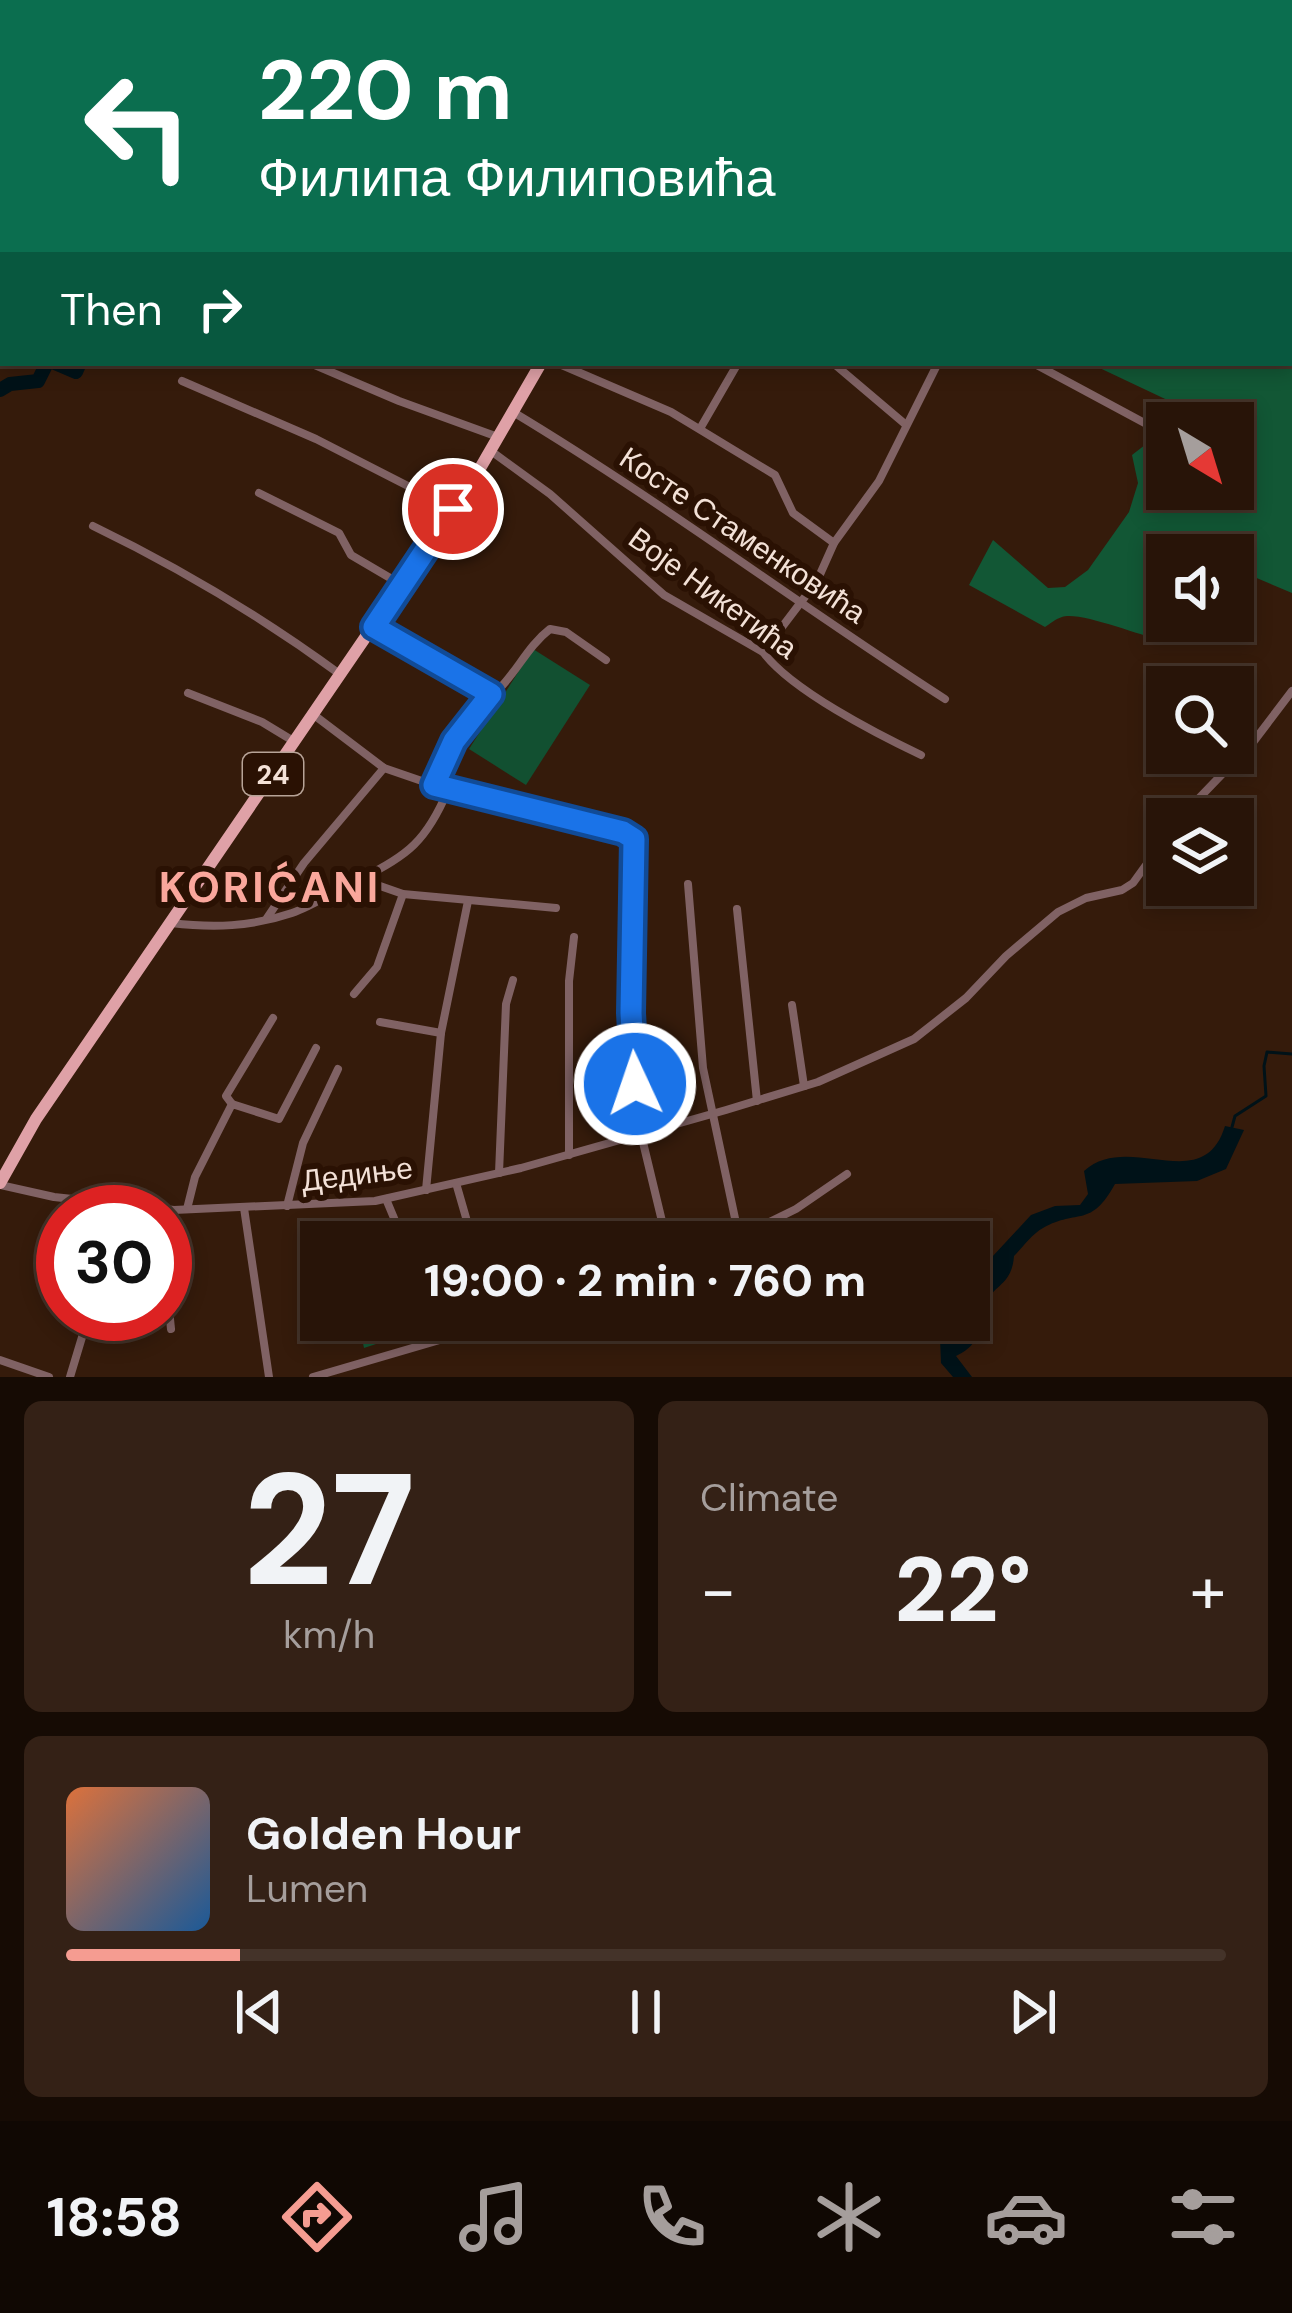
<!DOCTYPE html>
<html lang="en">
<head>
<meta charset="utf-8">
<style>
  :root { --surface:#281408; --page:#342116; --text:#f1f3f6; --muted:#a59e9c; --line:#443329; --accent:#f59c91 }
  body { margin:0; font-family:"DM Sans",sans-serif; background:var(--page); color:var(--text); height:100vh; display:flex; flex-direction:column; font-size:45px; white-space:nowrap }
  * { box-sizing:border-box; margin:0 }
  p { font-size:39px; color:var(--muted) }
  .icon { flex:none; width:66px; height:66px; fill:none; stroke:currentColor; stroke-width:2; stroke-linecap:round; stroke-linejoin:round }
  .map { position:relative; height:1377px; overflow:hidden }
  .details { display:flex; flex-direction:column; gap:24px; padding:24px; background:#160b04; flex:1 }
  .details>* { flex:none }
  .hud { position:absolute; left:0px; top:0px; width:1293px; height:366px; box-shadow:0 6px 18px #0003,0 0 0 3px var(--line); background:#0b6e4f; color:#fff; overflow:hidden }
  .needle { width:78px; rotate:142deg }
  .fabs { position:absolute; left:1146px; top:402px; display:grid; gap:24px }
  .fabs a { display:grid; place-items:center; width:108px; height:108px; border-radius:0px; background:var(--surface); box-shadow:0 6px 18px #0003,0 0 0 3px var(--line); font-size:60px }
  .speed { position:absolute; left:36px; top:1185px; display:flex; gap:24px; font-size:60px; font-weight:700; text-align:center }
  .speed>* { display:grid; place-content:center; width:156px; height:156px; border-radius:50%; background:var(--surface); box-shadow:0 6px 18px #0003,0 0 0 3px var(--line); line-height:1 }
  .speed .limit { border:18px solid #d22; background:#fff; color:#111 }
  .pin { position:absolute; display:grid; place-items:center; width:102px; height:102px; color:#fff; margin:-51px; border:6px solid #fff; border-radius:50%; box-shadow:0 3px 12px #0007 }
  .me { position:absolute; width:132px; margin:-66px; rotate:357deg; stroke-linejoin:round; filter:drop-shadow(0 0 9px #0008) }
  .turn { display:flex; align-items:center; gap:42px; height:252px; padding:0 60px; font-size:54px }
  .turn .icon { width:156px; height:156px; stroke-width:2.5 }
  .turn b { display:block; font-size:84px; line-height:102px }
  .then { display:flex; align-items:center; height:114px; padding:0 60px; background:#0003; gap:24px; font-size:45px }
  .big { font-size:90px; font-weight:800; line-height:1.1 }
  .details .tile { flex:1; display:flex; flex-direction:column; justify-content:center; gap:18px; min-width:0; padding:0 42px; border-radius:18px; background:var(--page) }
  .details .dial { align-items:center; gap:0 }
  .dial b { font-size:156px; line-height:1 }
  .song { display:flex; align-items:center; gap:36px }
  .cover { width:144px; height:144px; border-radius:18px; background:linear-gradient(135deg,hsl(20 70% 55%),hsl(210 70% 35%)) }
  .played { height:12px; border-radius:6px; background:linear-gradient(90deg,var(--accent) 15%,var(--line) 15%) }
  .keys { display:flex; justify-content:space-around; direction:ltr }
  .heat { display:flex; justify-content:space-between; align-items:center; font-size:66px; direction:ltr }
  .details .tiles { flex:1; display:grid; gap:24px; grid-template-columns:1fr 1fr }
  .tile:last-child { grid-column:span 2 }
  .trip { position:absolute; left:300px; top:1221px; width:690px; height:120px; border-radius:0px; background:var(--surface); box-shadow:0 6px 18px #0003,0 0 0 3px var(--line); font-weight:800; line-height:120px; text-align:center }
  .tab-bar { display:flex; height:192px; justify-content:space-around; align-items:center; background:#100803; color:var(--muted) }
  .tab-bar .icon { width:84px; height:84px }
  .tab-bar .active { color:var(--accent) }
  .tab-bar b { font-size:54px; color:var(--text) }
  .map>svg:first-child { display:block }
  .green { fill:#125031 }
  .forest { fill:#125735 }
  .water { fill:#001218 }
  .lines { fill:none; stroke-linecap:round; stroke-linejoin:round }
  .stream { stroke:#001218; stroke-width:3 }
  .river { stroke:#001218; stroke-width:14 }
  .street { stroke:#806264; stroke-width:8 }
  .primary { stroke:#dfa1a7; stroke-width:12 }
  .rail-casing { stroke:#d7c4b9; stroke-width:8 }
  .rail { stroke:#2a1103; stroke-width:3; stroke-dasharray:9; stroke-linecap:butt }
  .route-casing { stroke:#114b97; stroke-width:30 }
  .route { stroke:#1a73e8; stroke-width:21 }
  .labels { text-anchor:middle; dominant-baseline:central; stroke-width:12; stroke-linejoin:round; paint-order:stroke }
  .shield { fill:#2a1103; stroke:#b7a397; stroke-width:3 }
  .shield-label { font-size:27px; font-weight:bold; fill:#f3e1d7 }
  .street-label { font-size:30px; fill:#f3e1d7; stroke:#2a1103 }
  .district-label { font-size:42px; font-weight:bold; letter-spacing:3px; fill:#faa79c; stroke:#2a1103 }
</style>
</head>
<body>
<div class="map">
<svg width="1292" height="1377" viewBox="0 0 1292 1377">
  <rect width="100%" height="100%" fill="#351b0b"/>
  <path class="green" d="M533,649L590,685L526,785L469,749Z"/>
  <g class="forest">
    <path d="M1292,321V593L1233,568V555H1167V621L1161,640C1138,635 1079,611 1062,617C1055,619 1050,624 1045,627L969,585L993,540L1048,588L1065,587L1088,570L1129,512L1138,483L1132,455L1159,434L1167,436V489H1233V423H1216L1089,363H1290Z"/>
    <path d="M330,1320H391L379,1343L364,1348L361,1334L334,1335Z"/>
  </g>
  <path class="water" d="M1225,1126L1244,1130L1226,1169L1197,1181L1115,1184C1090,1229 1079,1208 1043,1228C1032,1234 1023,1247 1014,1256C1012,1286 992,1285 984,1306C976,1327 984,1343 956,1356L972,1377H953L941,1363L940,1338L969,1320V1303L988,1273L992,1257L1031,1215L1055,1206L1080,1205L1088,1194L1084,1171C1129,1130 1203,1198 1225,1126Z"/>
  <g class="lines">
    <path class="stream" d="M1232,1127L1235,1116L1266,1096L1264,1066L1267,1052L1292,1054"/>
    <g class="river">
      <path d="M205,0L206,3"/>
      <path d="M55,363L76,372L80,363"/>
      <path d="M0,390L10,384L38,381L47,363"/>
    </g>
    <g class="street">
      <path d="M650,0L654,3"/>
      <path d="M1021,0L1026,3"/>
      <path d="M764,3L766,0"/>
      <path d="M962,3L964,0"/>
      <path d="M310,363L399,401L498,437"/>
      <path d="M557,363L671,412L775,475L793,513L834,543"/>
      <path d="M833,363L905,424"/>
      <path d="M1033,363L1152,427"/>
      <path d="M182,381L316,439L453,509"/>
      <path d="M513,412C661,501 800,606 945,699"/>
      <path d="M701,427L738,363"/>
      <path d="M491,451L550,494L664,595L763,652C791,690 877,734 921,755"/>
      <path d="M259,493L339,533L351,555L402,585"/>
      <path d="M93,526C180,568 262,617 341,675"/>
      <path d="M374,627L491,695"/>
      <path d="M763,652L817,581L834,543L879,481L938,363"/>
      <path d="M188,693L262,722L295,742"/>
      <path d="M314,715L384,768L448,790L623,832L634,839L630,1013L635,1084L641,1134L667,1242"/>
      <path d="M433,785C451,746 469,719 499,689C518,670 528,646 550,629L566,632L606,660"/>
      <path d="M1179,819L1254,741L1292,691"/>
      <path d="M360,879C408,856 427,840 448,790"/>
      <path d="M688,884L703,1068L739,1237"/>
      <path d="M737,909L757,1101"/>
      <path d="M267,918L304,863L384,768"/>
      <path d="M171,923C213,928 251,927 292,913C315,905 337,889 360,879L403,894L556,908"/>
      <path d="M354,994L377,967L403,894"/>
      <path d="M792,1005L804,1086"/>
      <path d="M380,1022L441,1033"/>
      <path d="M232,1104L226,1096L273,1018"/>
      <path d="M569,1155V981L574,937"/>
      <path d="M499,1173L506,1004L513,980"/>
      <path d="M456,1183L473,1242"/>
      <path d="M0,1185L54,1197L174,1210L375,1201L521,1168L726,1110L818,1082L914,1039L966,998L1006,956L1058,912L1086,898L1122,890L1133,883L1167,836"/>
      <path d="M426,1190L441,1033L468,901"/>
      <path d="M386,1199L404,1242"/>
      <path d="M287,1206L303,1143L338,1069"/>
      <path d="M244,1208L269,1377"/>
      <path d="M187,1209L195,1177L232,1104L279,1119L316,1048"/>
      <path d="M729,1242L796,1209L847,1174"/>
      <path d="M165,1269L171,1329"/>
      <path d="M0,1360L49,1377"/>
      <path d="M70,1377L89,1314"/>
      <path d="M313,1377L508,1320"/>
    </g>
    <g class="primary">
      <path d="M750,3L752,0"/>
      <path d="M0,1183L36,1119L475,477L541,363"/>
    </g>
    <g class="rail-casing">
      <g id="rail">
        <path d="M87,3L88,0"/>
        <path d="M0,162L3,156"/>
      </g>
    </g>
    <use href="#rail" class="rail"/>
  </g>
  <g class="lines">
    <g class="route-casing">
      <path id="route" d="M453,509L374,627L491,694L454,741L434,785L623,832L634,839L631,1013L635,1084"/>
    </g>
    <use href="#route" class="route"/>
  </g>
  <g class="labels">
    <rect class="shield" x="243" y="753" width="60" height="42" rx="9"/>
    <g class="shield-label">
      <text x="273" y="774">24</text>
    </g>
    <g class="street-label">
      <text transform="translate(743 535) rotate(34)">Косте Стаменковића</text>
      <text transform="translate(713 593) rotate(36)">Воје Никетића</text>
      <text transform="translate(357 1174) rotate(-7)">Дедиње</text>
    </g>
    <g class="district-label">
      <text x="270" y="887">KORIĆANI</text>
    </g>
  </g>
</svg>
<div class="fabs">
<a><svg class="needle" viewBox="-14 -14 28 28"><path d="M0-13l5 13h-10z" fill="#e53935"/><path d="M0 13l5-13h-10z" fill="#a59e9c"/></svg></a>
<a><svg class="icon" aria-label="sound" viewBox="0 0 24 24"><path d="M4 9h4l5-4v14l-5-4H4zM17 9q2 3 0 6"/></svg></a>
<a><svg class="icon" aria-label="search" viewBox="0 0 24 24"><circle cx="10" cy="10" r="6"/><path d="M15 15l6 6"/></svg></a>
<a><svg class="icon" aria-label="layers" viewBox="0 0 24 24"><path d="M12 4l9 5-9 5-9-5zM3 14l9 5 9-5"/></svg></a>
</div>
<div class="speed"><div class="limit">30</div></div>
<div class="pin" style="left:453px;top:509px;background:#d93025"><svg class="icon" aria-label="arrive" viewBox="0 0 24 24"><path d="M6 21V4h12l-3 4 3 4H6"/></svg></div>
<svg class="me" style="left:635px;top:1084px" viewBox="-20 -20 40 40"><circle r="17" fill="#1a73e8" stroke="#fff" stroke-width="3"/><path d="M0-11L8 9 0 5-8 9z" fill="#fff"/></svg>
<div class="trip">19:00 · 2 min · 760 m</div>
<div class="hud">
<div class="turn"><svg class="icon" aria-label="left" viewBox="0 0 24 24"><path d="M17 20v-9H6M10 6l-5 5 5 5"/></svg><div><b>220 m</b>Филипа Филиповића</div></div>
<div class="then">Then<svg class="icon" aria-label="right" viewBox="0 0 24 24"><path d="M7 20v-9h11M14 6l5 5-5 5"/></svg></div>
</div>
</div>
<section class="details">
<div class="tiles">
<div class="tile dial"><b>27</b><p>km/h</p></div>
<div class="tile"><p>Climate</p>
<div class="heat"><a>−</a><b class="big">22°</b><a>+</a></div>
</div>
<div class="tile">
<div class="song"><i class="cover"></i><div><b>Golden Hour</b><p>Lumen</p></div></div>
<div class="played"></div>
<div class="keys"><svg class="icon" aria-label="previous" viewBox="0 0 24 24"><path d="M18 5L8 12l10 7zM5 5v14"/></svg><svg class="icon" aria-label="pause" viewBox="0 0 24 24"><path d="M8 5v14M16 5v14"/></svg><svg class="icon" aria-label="next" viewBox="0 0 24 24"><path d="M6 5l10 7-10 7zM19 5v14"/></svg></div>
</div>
</div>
</section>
<nav class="tab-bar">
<b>18:58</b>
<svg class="icon active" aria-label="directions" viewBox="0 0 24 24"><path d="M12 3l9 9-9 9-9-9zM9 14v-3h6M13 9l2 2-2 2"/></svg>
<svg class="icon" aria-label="music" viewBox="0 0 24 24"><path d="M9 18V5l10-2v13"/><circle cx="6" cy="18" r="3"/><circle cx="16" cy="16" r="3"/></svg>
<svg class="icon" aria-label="phone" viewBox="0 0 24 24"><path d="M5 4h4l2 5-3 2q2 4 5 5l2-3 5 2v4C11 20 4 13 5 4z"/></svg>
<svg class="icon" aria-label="climate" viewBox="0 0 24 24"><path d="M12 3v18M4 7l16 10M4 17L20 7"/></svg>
<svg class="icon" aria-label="car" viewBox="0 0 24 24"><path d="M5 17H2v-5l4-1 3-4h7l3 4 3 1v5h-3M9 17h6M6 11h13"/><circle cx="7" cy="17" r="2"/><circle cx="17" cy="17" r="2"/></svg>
<svg class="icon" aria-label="filters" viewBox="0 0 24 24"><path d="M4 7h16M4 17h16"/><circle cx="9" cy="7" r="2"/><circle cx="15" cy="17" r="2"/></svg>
</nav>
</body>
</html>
